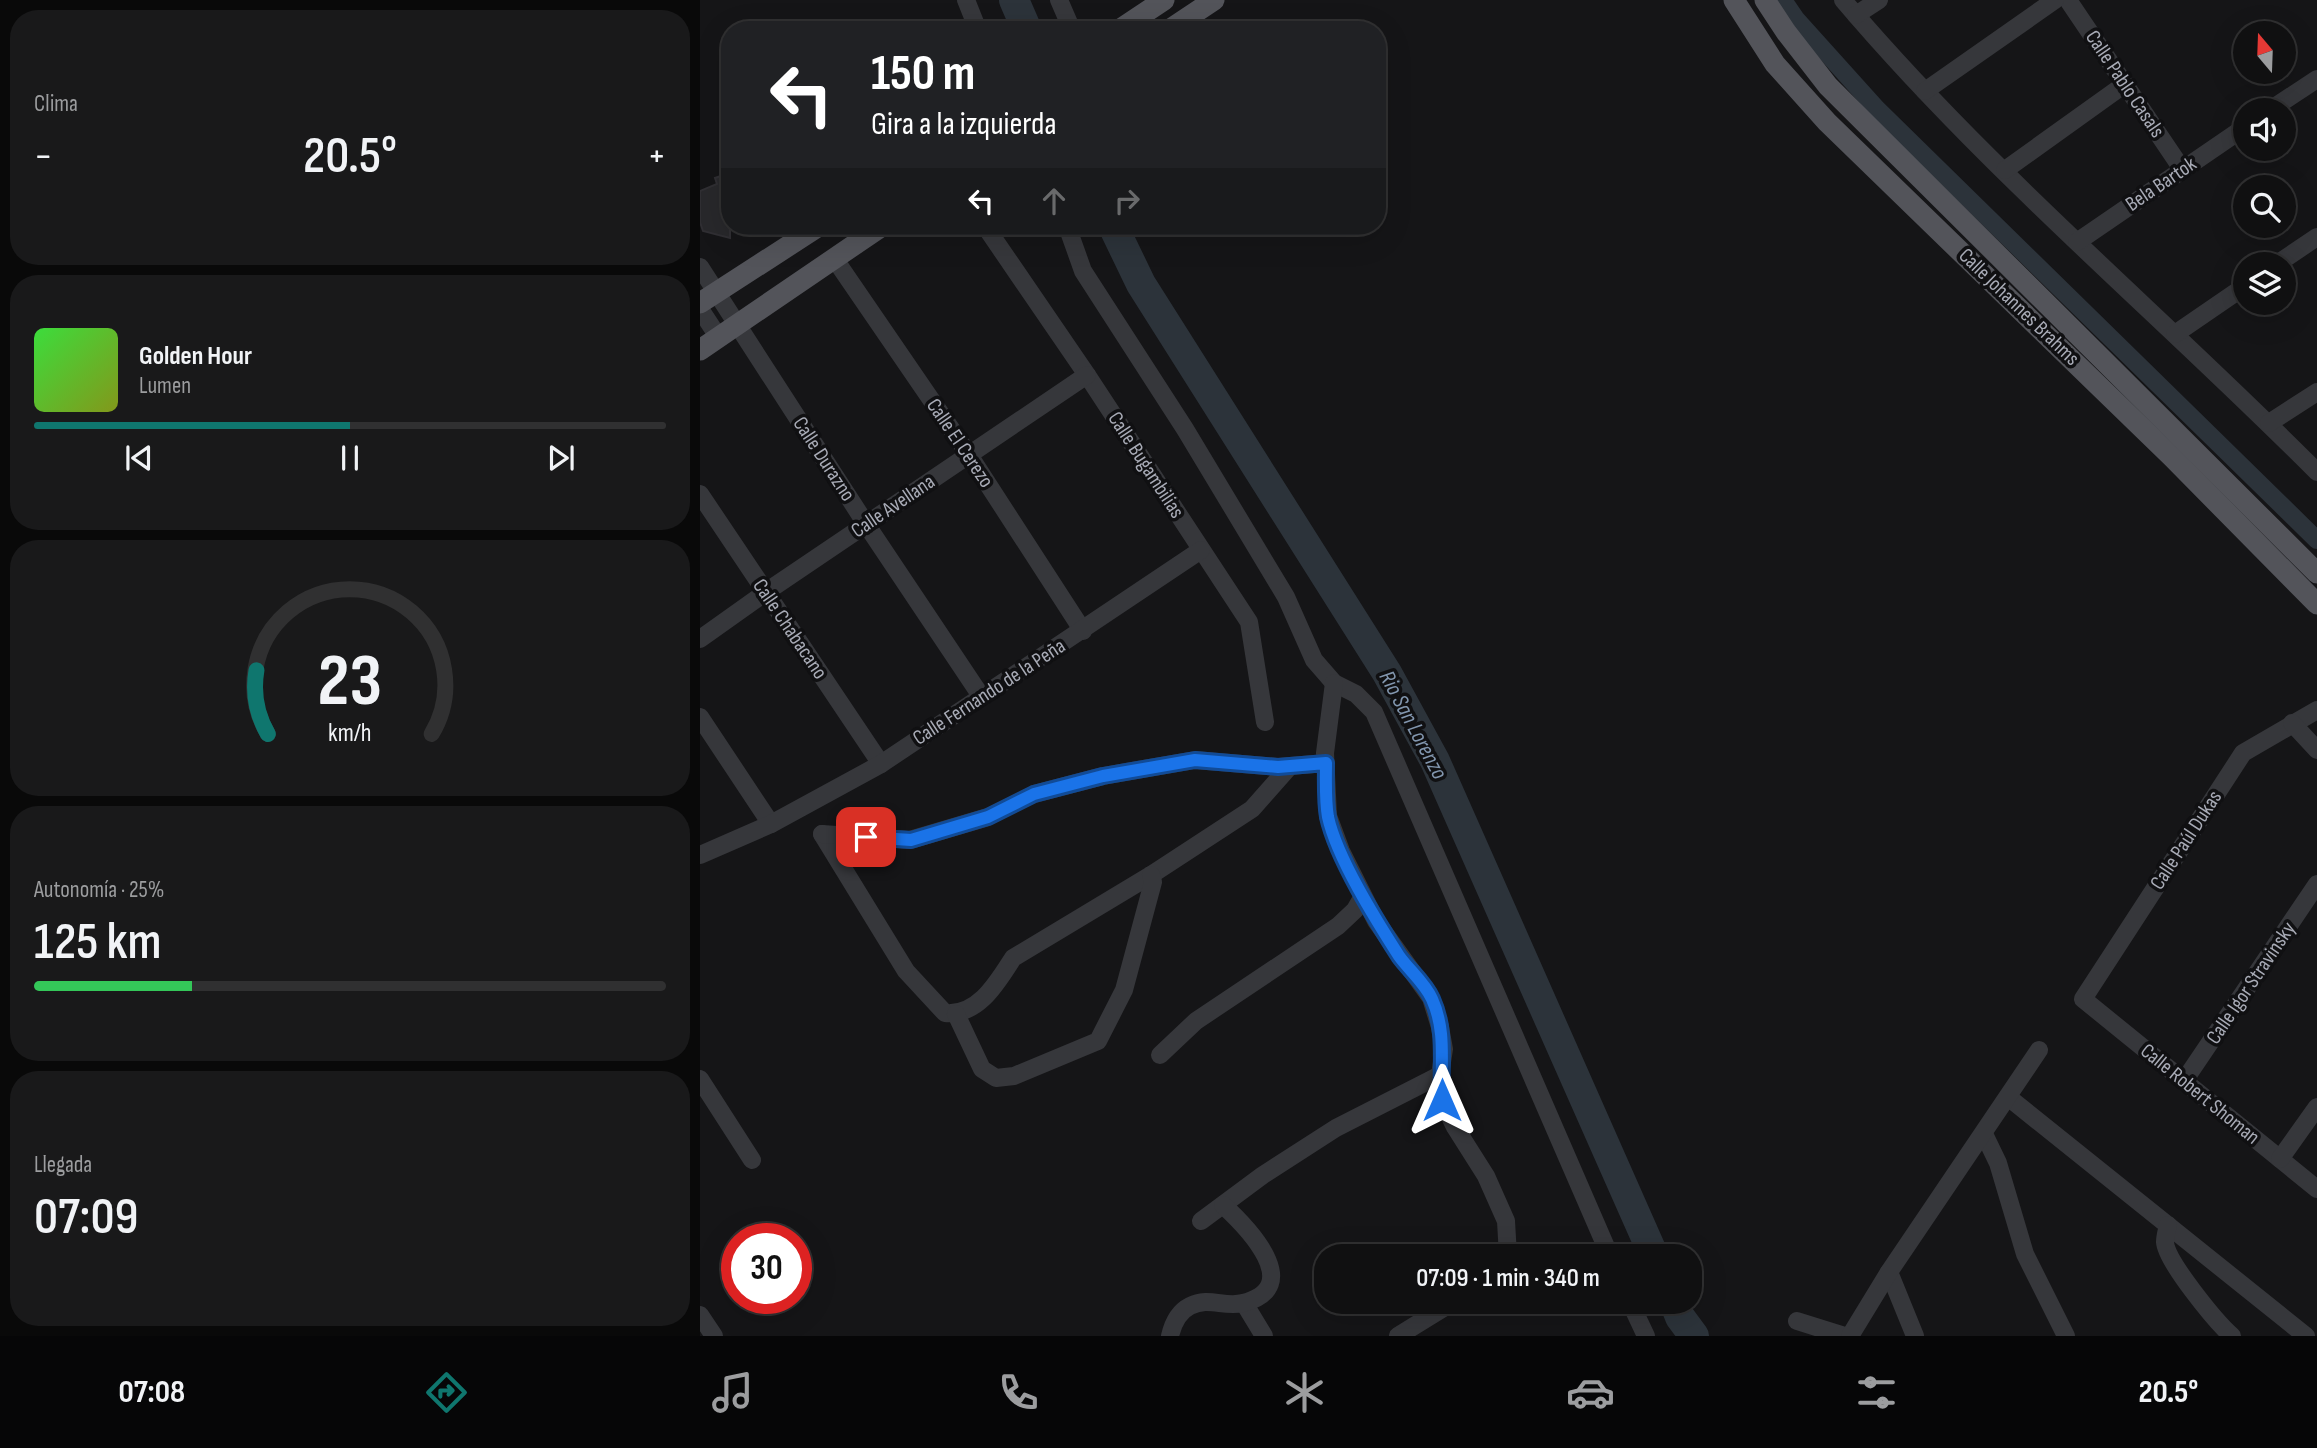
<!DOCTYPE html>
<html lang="es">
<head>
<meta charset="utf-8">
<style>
  :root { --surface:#101011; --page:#19191a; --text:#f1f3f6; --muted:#9c9d9f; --line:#303031; --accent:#0f766e }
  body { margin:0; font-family:"Sofia Sans Condensed",sans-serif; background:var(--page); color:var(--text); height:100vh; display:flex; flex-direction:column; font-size:26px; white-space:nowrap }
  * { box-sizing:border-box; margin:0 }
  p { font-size:23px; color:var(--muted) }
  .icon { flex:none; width:38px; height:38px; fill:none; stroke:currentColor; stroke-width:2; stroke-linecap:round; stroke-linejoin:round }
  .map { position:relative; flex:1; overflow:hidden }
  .sheet { display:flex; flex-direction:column; gap:10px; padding:10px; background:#090909; width:700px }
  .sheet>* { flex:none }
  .hud { position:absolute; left:21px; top:21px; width:665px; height:214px; border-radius:28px; box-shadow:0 7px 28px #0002,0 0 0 2px var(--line); background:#202124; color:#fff; overflow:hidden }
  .needle { width:46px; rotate:341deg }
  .tools { position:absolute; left:1533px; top:21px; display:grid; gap:14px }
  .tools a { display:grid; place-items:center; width:63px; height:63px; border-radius:50%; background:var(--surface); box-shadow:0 7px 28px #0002,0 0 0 2px var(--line); font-size:35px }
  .speed { position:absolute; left:21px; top:1223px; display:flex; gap:14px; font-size:35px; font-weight:700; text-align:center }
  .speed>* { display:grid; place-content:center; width:91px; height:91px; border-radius:50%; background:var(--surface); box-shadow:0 7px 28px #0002,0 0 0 2px var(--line); line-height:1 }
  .speed .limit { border:10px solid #d22; background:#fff; color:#111 }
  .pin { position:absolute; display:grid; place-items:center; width:60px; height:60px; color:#fff; margin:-30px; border-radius:14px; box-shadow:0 4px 10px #0006 }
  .me { position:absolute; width:77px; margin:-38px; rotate:0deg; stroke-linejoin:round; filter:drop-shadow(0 0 5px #0008) }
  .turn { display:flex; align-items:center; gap:24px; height:147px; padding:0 35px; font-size:32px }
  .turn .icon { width:91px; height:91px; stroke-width:2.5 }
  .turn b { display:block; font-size:49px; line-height:60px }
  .lanes { display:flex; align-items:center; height:66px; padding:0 35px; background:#0003; justify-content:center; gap:35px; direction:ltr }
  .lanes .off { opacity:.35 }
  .big { font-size:52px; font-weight:600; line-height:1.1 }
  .sheet .tile { flex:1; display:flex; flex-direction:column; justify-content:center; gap:10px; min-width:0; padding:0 24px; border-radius:28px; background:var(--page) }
  .sheet .dial { align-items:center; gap:0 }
  .dial svg { height:182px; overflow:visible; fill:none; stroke:var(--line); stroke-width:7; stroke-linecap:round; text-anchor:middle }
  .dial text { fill:var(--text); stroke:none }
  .song { display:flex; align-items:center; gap:21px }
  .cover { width:84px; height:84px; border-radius:10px; background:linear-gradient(135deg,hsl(120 70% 55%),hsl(70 70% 35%)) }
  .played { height:7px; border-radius:4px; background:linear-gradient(90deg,var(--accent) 50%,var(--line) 50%) }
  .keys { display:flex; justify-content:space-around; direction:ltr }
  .heat { display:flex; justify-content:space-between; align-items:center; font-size:38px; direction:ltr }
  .charge { height:10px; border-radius:5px; background:linear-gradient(90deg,#34c759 25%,var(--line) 0) }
  .trip { position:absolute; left:614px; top:1244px; width:388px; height:70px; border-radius:28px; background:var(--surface); box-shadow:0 7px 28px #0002,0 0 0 2px var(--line); font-weight:600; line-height:70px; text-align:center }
  .dock { display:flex; height:112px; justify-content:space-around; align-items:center; background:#060607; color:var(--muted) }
  .dock .icon { width:49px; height:49px }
  .dock .on { color:var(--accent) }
  .dock b { font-size:32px; color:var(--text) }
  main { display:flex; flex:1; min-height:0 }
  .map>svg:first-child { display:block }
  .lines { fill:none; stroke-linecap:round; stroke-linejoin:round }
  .canal { stroke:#2c333a; stroke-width:18 }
  .river { stroke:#2c333a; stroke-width:30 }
  .building { fill:#28282b; stroke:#302f33; stroke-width:2 }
  .minor { stroke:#36373b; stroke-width:18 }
  .major { stroke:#53545a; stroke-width:21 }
  .route-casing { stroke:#114b97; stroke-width:18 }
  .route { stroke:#1a73e8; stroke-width:12 }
  .labels { text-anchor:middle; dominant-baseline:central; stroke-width:7; stroke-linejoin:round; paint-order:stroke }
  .street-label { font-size:21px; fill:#a8abb6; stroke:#101012 }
  .water-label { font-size:23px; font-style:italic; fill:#8296ae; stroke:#101012 }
</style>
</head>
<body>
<main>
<section class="sheet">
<div class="tile"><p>Clima</p>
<div class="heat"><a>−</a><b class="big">20.5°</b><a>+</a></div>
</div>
<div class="tile">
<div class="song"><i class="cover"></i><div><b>Golden Hour</b><p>Lumen</p></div></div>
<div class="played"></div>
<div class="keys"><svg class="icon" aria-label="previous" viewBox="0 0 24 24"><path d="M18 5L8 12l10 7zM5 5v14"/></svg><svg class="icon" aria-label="pause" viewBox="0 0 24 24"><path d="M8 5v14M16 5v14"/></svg><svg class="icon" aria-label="next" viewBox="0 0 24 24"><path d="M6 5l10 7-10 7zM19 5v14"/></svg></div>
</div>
<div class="tile dial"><svg viewBox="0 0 100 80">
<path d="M14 69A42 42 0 1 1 86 69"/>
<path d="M14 69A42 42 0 0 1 9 41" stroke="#0f766e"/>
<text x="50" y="56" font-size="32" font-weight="700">23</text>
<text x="50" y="72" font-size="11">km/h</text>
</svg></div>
<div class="tile"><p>Autonomía · 25%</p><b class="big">125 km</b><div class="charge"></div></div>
<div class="tile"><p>Llegada</p><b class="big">07:09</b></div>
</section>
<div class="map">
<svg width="1617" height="1336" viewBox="0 0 1617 1336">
  <rect width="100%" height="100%" fill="#151517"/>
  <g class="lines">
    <path class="canal" d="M1083,0L1096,19L1177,109L1617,540"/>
    <g class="river">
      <path d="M314,0L327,30"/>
      <path d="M413,226L441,284L687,673L735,761L954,1256"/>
      <path d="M974,1302L980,1317L994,1336"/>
    </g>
  </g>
  <path class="building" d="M30,173V238L3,231L0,222V191L17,184L15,178Z"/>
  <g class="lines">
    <g class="minor">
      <path d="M266,0L278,30"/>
      <path d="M359,0L372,30"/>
      <path d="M1143,0C1287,170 1460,314 1617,472"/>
      <path d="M1368,0L1482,169"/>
      <path d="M1156,15L1179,0"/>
      <path d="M1225,91L1355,0"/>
      <path d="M1570,110L1617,79"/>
      <path d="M1305,170L1425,84"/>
      <path d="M285,226L387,375L549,622L565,722"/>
      <path d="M367,226L383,271L485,429L586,597L614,660L634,683L656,694L674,712L910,1256"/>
      <path d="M1377,242L1545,127"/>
      <path d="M134,258L269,455L383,631"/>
      <path d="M1577,264L1617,237"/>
      <path d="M0,267L166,524L281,696"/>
      <path d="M0,309L19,338"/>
      <path d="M1475,334L1545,286"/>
      <path d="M1569,423L1617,392"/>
      <path d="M0,494L181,764"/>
      <path d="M0,639L66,592L387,375"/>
      <path d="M634,683L625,753L628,816L641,851L676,921L731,998L740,1027L744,1049L740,1075L742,1100L755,1127L786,1176L806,1221L808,1256"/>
      <path d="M1617,710L1543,753L1383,999L1617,1189"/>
      <path d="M0,717L71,824"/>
      <path d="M1592,723L1617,750"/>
      <path d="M122,834L206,971L245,1013C278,1016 297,983 313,958L451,875L552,809L590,766"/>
      <path d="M122,834L210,840L288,817L334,794L403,776L495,760L578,767L626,763"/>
      <path d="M0,855L71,824L181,764L501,550"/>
      <path d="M256,1014L282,1069L296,1078L314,1076L398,1041L424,990L453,882L451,875"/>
      <path d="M460,1055L496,1021L638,926L655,910L663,896"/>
      <path d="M0,1079L52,1160"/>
      <path d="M1484,1081L1617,884"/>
      <path d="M1308,1097L1606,1336"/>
      <path d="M1284,1134L1298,1163L1325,1254L1366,1336"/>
      <path d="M1580,1159L1617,1107"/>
      <path d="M501,1221L563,1175L636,1128L740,1075"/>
      <path d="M1468,1225C1467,1230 1465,1236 1465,1242C1466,1261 1516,1322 1532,1336"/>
      <path d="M1189,1272L1215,1336"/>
      <path d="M930,1302L946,1336"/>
      <path d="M544,1303L564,1336"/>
      <path d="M0,1315L14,1336"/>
      <path d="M1097,1321L1145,1336"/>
      <path d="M470,1336C473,1323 478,1312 490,1306C509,1296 524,1308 543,1303C606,1287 547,1227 523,1205"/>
      <path d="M698,1336L753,1302"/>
      <path d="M1150,1336L1189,1272L1339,1050"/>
    </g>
    <g class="major">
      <path d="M1034,0L1075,64L1127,122L1472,457L1617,604"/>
      <path d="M1065,0L1086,32L1128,86L1617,573"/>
      <path d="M419,30L464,0"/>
      <path d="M469,30L514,0"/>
      <path d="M0,303L119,226"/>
      <path d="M0,350L182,226"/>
    </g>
  </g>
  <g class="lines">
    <g class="route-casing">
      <path id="route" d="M166,837L211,840L288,817L334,794L403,776L495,760L578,767L626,763C626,780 625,800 628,817C637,858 676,920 699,956C709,970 725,983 732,999C747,1032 740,1065 742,1100"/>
    </g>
    <use href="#route" class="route"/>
  </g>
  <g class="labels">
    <g class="street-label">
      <text transform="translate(1425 84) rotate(56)">Calle Pablo Casals</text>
      <text transform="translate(1461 184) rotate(-34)">Bela Bartok</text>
      <text transform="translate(1319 307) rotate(44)">Calle Johannes Brahms</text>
      <text transform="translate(260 443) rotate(56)">Calle El Cerezo</text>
      <text transform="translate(124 459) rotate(57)">Calle Durazno</text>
      <text transform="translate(446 465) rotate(57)">Calle Bugambilias</text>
      <text transform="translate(193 506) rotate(-34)">Calle Avellana</text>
      <text transform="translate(90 629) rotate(56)">Calle Chabacano</text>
      <text transform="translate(289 692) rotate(-33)">Calle Fernando de la Peña</text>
      <text transform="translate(1486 840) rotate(-57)">Calle Paúl Dukas</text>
      <text transform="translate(1551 983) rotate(-56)">Calle Igor Stravinsky</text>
      <text transform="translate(1500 1094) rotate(39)">Calle Robert Shoman</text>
    </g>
    <g class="water-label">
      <text transform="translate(713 725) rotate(62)">Rio San Lorenzo</text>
    </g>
  </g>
</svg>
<div class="tools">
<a><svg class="needle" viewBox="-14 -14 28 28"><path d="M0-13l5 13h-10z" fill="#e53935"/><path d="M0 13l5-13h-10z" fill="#9c9d9f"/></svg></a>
<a><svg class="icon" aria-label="sound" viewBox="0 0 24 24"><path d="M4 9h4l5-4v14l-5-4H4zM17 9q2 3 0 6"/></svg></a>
<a><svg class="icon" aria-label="search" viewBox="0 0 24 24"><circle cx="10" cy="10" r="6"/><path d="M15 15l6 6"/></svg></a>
<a><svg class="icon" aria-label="layers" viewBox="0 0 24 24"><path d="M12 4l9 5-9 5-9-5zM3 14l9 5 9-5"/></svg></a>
</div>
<div class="speed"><div class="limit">30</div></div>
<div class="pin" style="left:166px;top:837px;background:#d93025"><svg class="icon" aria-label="arrive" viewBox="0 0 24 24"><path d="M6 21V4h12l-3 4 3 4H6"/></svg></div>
<svg class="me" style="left:742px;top:1100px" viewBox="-20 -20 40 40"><path d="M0-17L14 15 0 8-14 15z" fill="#1a73e8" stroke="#fff" stroke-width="4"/></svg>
<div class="trip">07:09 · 1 min · 340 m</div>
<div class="hud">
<div class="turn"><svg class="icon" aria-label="left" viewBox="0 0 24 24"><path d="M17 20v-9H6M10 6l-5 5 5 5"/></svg><div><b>150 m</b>Gira a la izquierda</div></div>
<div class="lanes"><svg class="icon" aria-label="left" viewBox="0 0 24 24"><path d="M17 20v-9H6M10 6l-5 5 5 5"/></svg><svg class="icon off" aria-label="ahead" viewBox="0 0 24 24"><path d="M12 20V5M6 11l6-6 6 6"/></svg><svg class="icon off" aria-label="right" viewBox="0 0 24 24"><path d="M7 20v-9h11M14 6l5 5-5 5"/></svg></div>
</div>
</div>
</main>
<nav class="dock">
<b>07:08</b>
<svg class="icon on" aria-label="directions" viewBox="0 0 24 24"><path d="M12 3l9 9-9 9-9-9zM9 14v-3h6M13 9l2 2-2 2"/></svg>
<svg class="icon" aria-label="music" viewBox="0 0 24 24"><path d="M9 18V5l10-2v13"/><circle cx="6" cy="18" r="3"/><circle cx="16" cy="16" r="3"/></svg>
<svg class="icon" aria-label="phone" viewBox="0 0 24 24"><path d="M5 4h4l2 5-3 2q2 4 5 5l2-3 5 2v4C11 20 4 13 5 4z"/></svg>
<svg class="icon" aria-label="climate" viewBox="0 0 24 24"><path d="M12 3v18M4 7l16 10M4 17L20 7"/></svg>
<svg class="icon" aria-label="car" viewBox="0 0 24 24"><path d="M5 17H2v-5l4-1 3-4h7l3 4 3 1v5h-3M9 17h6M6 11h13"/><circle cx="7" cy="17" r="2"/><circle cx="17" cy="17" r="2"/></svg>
<svg class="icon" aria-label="filters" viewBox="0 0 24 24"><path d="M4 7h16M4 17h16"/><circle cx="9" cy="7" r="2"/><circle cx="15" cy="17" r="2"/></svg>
<b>20.5°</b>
</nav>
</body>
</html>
